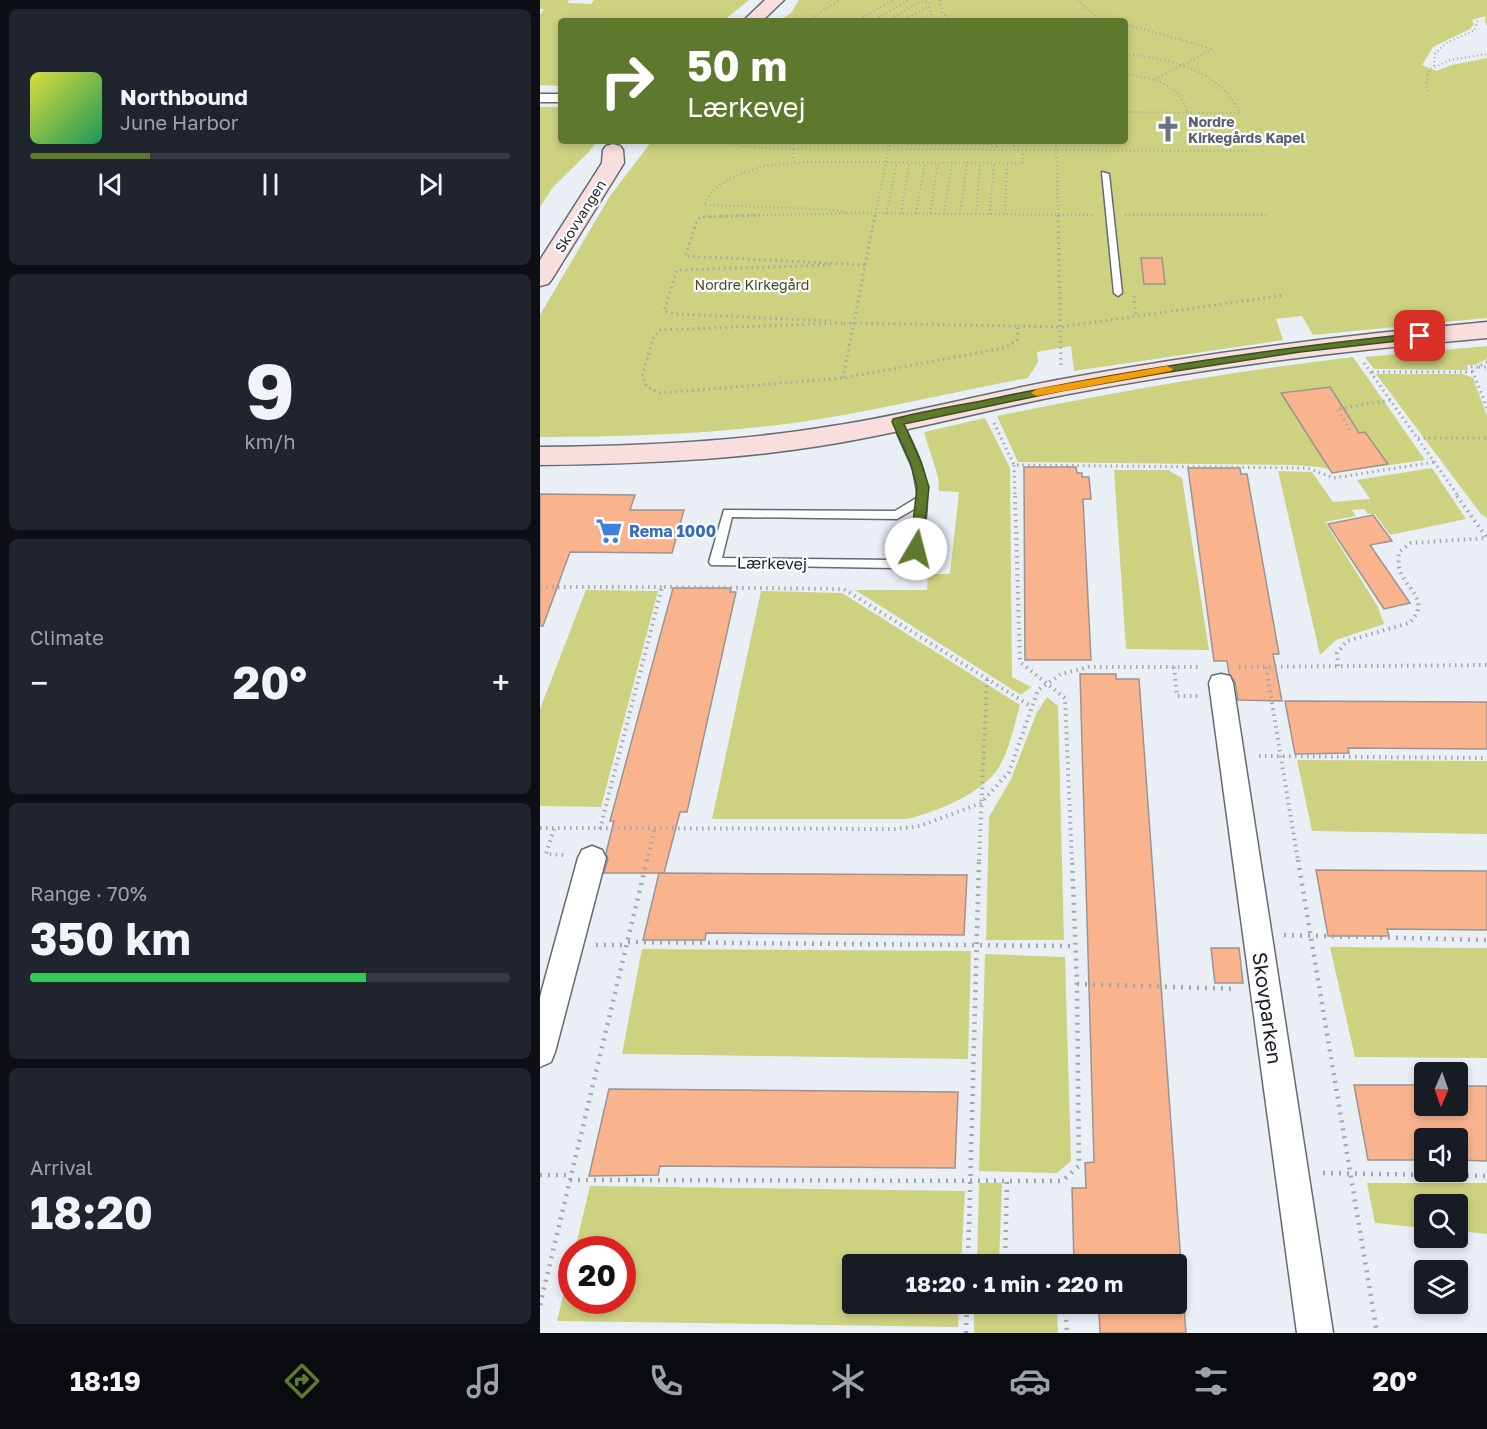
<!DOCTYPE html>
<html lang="en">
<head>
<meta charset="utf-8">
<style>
  :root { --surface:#171b24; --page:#20242c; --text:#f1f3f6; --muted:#9ea1a6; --line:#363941; --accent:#5e792d }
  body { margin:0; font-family:"Golos Text",sans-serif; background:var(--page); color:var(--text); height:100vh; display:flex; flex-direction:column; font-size:22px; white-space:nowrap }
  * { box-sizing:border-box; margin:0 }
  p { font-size:20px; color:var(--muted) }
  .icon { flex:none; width:33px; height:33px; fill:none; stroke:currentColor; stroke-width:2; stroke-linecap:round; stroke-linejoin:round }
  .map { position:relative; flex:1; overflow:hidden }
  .drawer { display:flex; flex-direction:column; gap:9px; padding:9px; background:#0d0f14; width:540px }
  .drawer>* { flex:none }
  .guide { position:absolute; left:18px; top:18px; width:570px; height:126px; border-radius:6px; box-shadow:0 3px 9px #0003; background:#5e792d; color:#fff; overflow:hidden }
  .needle { width:39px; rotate:182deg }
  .tools { position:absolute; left:874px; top:1062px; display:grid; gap:12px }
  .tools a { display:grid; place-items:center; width:54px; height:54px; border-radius:6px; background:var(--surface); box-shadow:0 3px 9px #0003; font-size:30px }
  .speed { position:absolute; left:18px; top:1236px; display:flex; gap:12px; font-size:30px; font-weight:700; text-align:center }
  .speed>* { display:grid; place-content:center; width:78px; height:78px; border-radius:50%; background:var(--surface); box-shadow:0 3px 9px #0003; line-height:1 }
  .speed .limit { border:9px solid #d22; background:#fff; color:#111 }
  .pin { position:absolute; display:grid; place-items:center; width:51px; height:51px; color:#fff; margin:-26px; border-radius:12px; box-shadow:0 3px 9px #0006 }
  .me { position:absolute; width:66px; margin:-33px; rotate:8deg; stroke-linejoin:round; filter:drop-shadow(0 0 4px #0008) }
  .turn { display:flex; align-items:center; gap:21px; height:126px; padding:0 30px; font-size:27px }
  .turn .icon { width:78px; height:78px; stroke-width:2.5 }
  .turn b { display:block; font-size:42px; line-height:51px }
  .big { font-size:45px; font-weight:700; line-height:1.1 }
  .drawer .card { flex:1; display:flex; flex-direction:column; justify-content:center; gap:9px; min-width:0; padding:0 21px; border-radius:9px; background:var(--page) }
  .drawer .dial { align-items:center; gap:0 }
  .dial b { font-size:78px; line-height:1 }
  .song { display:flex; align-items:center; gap:18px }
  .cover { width:72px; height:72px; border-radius:9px; background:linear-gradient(135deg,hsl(60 70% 55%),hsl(150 70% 35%)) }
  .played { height:6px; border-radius:3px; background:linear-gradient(90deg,var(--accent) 25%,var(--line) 25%) }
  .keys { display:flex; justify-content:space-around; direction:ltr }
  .heat { display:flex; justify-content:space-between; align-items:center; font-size:33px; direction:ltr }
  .charge { height:9px; border-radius:4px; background:linear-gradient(90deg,#34c759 70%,var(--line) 0) }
  .trip { position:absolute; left:302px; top:1254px; width:345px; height:60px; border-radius:6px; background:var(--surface); box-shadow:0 3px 9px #0003; font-weight:700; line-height:60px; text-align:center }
  .tabs { display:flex; height:96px; justify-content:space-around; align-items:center; background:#090b0e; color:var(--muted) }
  .tabs .icon { width:42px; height:42px }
  .tabs .on { color:var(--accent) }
  .tabs b { font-size:27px; color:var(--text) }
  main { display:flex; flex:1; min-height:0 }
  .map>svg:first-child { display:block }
  .green { fill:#cdd281 }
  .building { fill:#f9b48e; stroke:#9c9490; stroke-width:1.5 }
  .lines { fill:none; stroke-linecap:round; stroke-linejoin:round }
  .lane-casing { stroke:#666a70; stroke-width:3 }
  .street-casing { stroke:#666a70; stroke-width:3 }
  .secondary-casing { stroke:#666a70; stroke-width:3 }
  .path-far3 { stroke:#a3a7ac; stroke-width:2; stroke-dasharray:1 3; stroke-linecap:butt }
  .path-far2 { stroke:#a3a7ac; stroke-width:3; stroke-dasharray:1.5 4; stroke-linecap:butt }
  .path-far1 { stroke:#a3a7ac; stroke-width:4; stroke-dasharray:1.5 4.5; stroke-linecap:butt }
  .path { stroke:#a3a7ac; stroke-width:4.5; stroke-dasharray:2 6; stroke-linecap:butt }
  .lane { fill:#fff; fill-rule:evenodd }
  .street { fill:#fff; fill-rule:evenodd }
  .secondary { fill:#f8dedc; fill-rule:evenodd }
  .route { fill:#5e792d; stroke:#3d4f1d; stroke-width:1.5 }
  .slow { fill:#f59e0b }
  .labels { text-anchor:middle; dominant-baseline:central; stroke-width:4.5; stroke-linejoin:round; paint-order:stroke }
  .far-worship-label { font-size:14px; font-weight:bold; fill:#5b616d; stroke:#fafcff; text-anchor:start }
  .far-street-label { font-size:14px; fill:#191b1e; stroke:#fafcff }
  .far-park-label { font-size:14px; fill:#464820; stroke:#fafcff }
  .shop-label { font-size:16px; font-weight:bold; fill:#366cbe; stroke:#fafcff; text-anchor:start }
  .street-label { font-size:16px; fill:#191b1e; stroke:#fafcff }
  .near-street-label { font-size:20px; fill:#191b1e; stroke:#fafcff }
</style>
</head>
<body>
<main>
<section class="drawer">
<div class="card">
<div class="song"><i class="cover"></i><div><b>Northbound</b><p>June Harbor</p></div></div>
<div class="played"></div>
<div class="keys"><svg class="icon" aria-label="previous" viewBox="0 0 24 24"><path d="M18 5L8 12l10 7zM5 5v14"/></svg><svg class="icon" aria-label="pause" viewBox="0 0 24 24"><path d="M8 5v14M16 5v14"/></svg><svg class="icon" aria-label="next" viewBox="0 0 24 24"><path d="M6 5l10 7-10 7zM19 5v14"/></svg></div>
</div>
<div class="card dial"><b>9</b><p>km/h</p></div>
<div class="card"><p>Climate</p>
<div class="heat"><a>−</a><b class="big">20°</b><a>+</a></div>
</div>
<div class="card"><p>Range · 70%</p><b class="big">350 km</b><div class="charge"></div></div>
<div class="card"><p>Arrival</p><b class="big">18:20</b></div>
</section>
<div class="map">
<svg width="947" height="1333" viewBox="0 0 947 1333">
  <rect width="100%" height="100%" fill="#eaeff6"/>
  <g class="green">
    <path d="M0,0H29L27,3L51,4L54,0H209L183,21H21V86L0,85V15L4,9H0Z"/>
    <path d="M259,0H947V26L945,22L946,16L932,20L934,24L930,29L893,47L882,65L896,71L912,65L947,58V318L773,335L762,316L736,319L743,340L534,371L531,346L497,352L498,362L488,378C428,389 369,403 309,414C208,433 103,437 0,437V315L70,196L112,141H585V21H239L251,13Z"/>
    <path d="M0,107H21V141H57L48,153L13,187L0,207Z"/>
    <path d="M947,346V359L935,365H927L928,370L834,369L825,357Z"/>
    <path d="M813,357L885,460L800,472L780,467L754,465L478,462L457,416C575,392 693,371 813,357Z"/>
    <path d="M836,374H923L933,378L947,416V518L941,514Z"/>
    <path d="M445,418L470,468L472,677L491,687L481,695L315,590H387L388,574H410L419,492L399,491L398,477L384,432Z"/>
    <path d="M892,468L926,519L850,535L835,514H828L824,509L812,510L816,516L785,522L838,607L844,624L796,640L780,655L738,471L772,472L793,502L830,499L817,480Z"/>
    <path d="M574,470H628L642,478L669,650L586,649Z"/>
    <path d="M46,590L118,591L61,807L0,806V709Z"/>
    <path d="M221,591L302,593L480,705C474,725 470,749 459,767C443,794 395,812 367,819H172Z"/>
    <path d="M507,697L518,706L524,940H446L449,817L471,779L497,712Z"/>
    <path d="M757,760L947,761V834L772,831Z"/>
    <path d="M790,947L947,948V1058L815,1057Z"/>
    <path d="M102,949L431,951L428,1059L82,1054Z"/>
    <path d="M445,954L525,957L531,1161L517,1173L439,1171Z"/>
    <path d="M439,1183H462L459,1264H437Z"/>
    <path d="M827,1183H947V1234L918,1231V1204H885V1228L835,1223Z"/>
    <path d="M50,1186L425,1191L421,1264H312V1304H419L418,1327L17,1321L31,1263L32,1300H82V1250L35,1249Z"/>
    <path d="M434,1304L517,1305L518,1333H434Z"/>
  </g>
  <g class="building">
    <path d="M601,258H622L625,284H604Z"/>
    <path d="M790,387L819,433L825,432L848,464L792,473L741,393Z"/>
    <path d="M484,467H536L537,473H542V477H549L551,499H543L551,660H485Z"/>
    <path d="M648,468H700L701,474H707L739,654H733L742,701L698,700L695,682L689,674L687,661H674Z"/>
    <path d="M0,494L95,495L90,510H144L132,553L30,552L3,626H0Z"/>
    <path d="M833,515L852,541L830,545L870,603L844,609L788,524Z"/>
    <path d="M133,588H191L190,592H196L147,812H140L124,873H64L68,859L66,853L74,821H70Z"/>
    <path d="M540,674H576V679H599L646,1333H560L559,1312H549V1304H636V1264H534L532,1188H546L545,1163L554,1162Z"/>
    <path d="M745,701L947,702V749L808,748L809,753L755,754Z"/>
    <path d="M776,870L947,871V930L847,929L849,936H788Z"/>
    <path d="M119,873L427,875L424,935L166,933L165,940H103Z"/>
    <path d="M671,948H699L703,983H675Z"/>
    <path d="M814,1085H885V1106H918V1086H947V1161L918,1160V1138H885V1160H828Z"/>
    <path d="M69,1089L418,1092L415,1168L120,1166L118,1175L49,1176Z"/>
  </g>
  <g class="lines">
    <g class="lane-casing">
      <g id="lane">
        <path d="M562,172L569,174L582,293L578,296L574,293Z"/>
        <path d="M357,419C364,422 366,431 370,438C386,471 390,487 385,524C384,533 383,543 380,552L354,568L171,565L169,562L184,510L355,511L378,497L373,469L352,422ZM376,508L371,547L352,560L182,558L192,517L357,519Z"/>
      </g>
    </g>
    <g class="street-casing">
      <g id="street">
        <rect x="0" y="94" width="21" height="8"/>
        <path d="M681,674L690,676L693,683L793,1333H757L669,683L672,676Z"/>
        <path d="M52,846L62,850L66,858L15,1052L11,1062L0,1067V997L38,858L42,850Z"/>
      </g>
    </g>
    <g class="secondary-casing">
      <g id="secondary">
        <path d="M225,0H244L222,21H203Z"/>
        <path d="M73,144L80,146L83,150L84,163L12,279L8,284L0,286V260L62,163L63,150L66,146Z"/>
        <path d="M947,322V338C805,350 663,368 523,395C446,410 370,431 292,444C196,460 98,464 0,465V447C98,446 196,442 292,426C370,414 446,393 523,379C663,353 805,335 947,322Z"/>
      </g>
    </g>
    <g class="path-far3">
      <path d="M400,0L402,12L411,21"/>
      <path d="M537,0L555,15V21"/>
      <path d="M267,21L300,0"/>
      <path d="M316,21L353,0"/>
      <path d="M332,21L369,0"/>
      <path d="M347,21L379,2L388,1L390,12L396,21"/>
      <path d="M361,21L388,7"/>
      <path d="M376,21L391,15"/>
      <path d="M585,24L673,49L614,80"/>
      <path d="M585,54C630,59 679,69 700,113L585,112"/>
      <path d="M894,66L895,54L906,43L935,30L938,19"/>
      <path d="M585,74C610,78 642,83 647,113"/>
      <path d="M888,91L886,84L889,70L910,60L947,54"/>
      <path d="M187,141L201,146L236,149L710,151"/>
      <path d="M224,141L349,143"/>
      <path d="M366,141V144H457V150"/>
      <path d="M474,141V150"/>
      <path d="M516,141L518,217"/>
      <path d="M253,149L254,163"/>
      <path d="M306,212L282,209L164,205L172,191L188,179L223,166L267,162L483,163V151"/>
      <path d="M346,213L357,162"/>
      <path d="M361,213L369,162"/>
      <path d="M376,213L385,162"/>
      <path d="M390,213L398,162"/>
      <path d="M404,214L412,162"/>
      <path d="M420,214L427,162"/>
      <path d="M436,214L440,163"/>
      <path d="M450,214L454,163"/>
      <path d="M465,214L467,163"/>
      <path d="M585,215H726"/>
      <path d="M163,217L313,213L554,215"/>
      <path d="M335,217L350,141"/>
    </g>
    <g class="path-far2">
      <path d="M220,215L161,217L157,220L145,256L326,265"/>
      <path d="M518,215L521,366"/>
      <path d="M290,265L137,270L124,311L136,314L291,321"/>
      <path d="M594,296L596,316"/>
      <path d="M304,323L478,326L477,340L464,348L303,378L121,393L107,387L102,376L113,339L119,330Z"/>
      <path d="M478,326L521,327L745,295"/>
      <path d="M947,362L938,367H947"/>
      <path d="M824,363L919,497"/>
      <path d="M938,367H931L947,408"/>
      <path d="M832,372H933"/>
      <path d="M303,378L335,215"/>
      <path d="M454,423L474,465L767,468L794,478L894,462"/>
      <path d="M810,430L797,409L850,400"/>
      <path d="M878,438H947"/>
      <path d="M474,465L475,497"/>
    </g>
    <g class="path-far1">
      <path d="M475,496L480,662L525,698L532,861"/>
      <path d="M917,496L947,538"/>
      <path d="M0,587H122"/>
      <path d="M798,666L797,653L807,641L869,623C893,600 864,589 859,567C858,562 859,557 859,552L871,543L947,538"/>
      <path d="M634,667L637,696H658"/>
      <path d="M699,667L947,665"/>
      <path d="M726,667L758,861"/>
      <path d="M719,756L947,758"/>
      <path d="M0,828L356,829L380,826L441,803L469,772L498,690L521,674L549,667H662"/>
      <path d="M14,829L6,854L24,855"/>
      <path d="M60,829L122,587L304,589L492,707"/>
      <path d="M107,861L115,828"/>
      <path d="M439,861L447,678"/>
    </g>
    <g class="path">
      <path d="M758,860L837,1333"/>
      <path d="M744,935L947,940"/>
      <path d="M88,942L535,946"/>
      <path d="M56,945H87"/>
      <path d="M537,984L697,989"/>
      <path d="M783,1173L947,1176"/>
      <path d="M0,1175H31"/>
      <path d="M30,1180L522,1181L539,1166L537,984L532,860"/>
      <path d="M428,1264L439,860"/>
      <path d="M465,1264L467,1180"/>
      <path d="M525,1304L527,1333"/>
      <path d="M0,1305L107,860"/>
      <path d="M426,1333L427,1304"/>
    </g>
    <use href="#lane" class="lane"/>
    <use href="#street" class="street"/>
    <use href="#secondary" class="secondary"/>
  </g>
  <path class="route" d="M880,333L884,334V338L760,352L623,373L521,391L364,424L381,462L389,487L382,549L376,554L370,549L377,487L370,462L352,422L353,419C387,410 422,405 456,398C596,368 738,348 880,333Z"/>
  <path class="slow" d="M627,366L633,369L631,371L497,396L491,393L497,389Z"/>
  <defs>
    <g id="church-bare" transform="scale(2.07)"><path d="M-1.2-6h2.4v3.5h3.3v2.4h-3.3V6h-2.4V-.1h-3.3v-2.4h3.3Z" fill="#6b7280" stroke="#fafcff" stroke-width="2.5" paint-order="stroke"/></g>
    <g id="supermarket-bare" transform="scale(2.07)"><path d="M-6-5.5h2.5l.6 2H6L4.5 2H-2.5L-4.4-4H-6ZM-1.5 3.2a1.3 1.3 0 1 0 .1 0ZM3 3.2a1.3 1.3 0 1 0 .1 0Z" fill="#3f7fe0" stroke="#fafcff" stroke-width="2.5" paint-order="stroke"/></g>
  </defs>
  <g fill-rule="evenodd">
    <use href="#church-bare" x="628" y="129"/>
    <use href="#supermarket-bare" x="69" y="531"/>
  </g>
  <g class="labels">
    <g class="far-worship-label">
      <text x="648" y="121">Nordre<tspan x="648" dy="16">Kirkegårds Kapel</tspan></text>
    </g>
    <g class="far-street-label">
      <text transform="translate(40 216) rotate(-58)">Skovvangen</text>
    </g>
    <g class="far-park-label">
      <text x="212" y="284">Nordre Kirkegård</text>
    </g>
    <g class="shop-label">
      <text x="89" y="531">Rema 1000</text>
    </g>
    <g class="street-label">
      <text transform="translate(232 563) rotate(1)">Lærkevej</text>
    </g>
    <g class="near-street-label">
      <text transform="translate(728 1008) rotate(82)">Skovparken</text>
    </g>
  </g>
</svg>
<div class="tools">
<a><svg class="needle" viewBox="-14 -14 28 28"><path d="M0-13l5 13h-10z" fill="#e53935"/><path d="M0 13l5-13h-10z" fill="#9ea1a6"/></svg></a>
<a><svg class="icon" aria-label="sound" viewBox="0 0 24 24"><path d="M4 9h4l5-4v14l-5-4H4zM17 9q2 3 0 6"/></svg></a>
<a><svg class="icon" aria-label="search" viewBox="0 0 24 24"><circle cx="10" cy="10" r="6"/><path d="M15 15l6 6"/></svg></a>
<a><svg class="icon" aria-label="layers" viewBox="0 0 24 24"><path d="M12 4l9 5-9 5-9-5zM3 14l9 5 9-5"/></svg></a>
</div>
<div class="speed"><div class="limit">20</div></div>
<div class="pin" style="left:880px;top:336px;background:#d93025"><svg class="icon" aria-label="arrive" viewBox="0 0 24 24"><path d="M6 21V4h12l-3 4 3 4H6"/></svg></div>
<svg class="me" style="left:376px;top:549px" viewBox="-20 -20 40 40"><circle r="19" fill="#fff"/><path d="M0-13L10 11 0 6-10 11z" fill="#5e792d"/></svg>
<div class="trip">18:20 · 1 min · 220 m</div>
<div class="guide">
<div class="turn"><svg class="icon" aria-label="right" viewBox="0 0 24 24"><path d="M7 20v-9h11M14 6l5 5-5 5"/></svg><div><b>50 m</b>Lærkevej</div></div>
</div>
</div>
</main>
<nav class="tabs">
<b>18:19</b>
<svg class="icon on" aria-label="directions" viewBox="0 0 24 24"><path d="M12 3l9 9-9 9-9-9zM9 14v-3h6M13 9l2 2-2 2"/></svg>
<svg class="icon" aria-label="music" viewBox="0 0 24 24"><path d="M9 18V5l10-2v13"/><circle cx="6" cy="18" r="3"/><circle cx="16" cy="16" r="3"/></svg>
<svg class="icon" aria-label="phone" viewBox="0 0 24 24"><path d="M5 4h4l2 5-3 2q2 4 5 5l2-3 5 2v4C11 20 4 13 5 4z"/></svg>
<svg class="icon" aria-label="climate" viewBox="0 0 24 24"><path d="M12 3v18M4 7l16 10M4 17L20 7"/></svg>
<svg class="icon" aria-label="car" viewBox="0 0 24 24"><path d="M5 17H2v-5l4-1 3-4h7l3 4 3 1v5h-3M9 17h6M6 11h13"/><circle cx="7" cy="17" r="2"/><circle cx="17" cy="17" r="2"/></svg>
<svg class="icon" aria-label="filters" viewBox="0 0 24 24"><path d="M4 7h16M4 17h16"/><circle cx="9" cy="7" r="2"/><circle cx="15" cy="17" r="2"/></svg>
<b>20°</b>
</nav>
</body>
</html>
